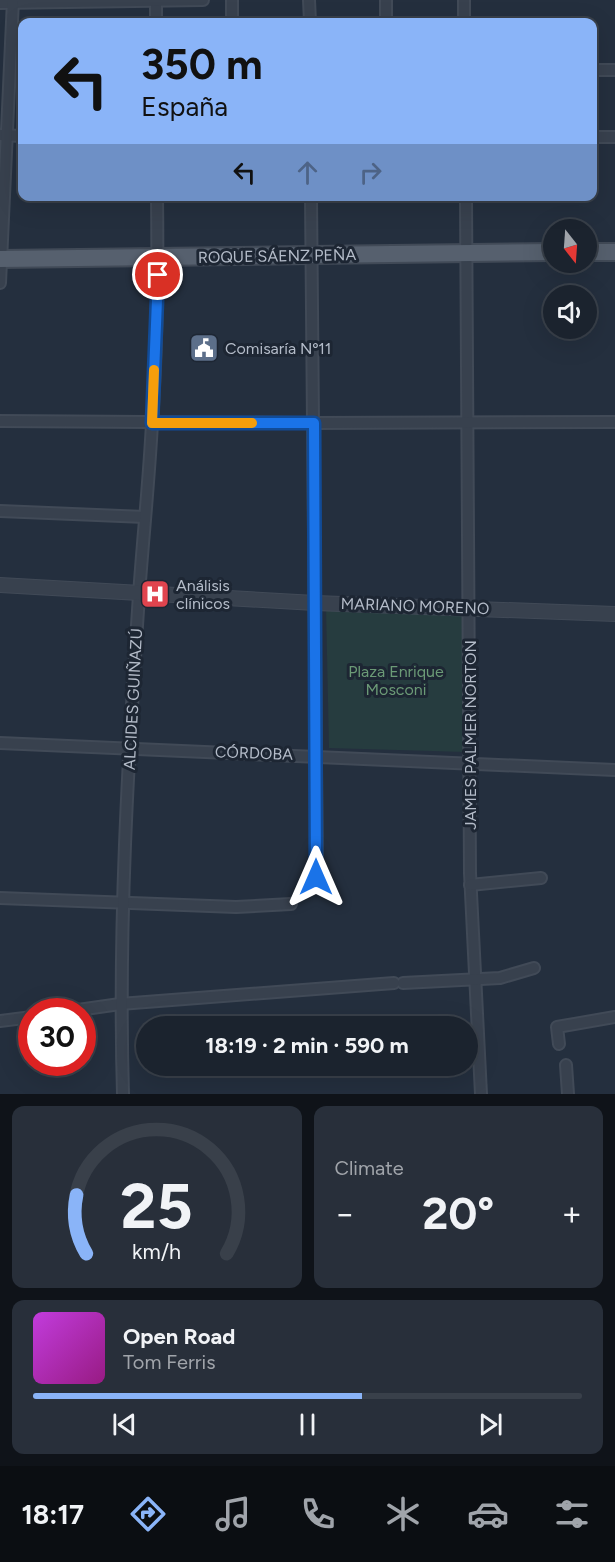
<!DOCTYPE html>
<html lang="en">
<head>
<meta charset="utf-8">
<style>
  :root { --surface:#1b232e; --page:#282f3a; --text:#f1f3f6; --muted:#a0a4aa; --line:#39404a; --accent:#8ab4f8 }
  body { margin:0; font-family:Figtree,sans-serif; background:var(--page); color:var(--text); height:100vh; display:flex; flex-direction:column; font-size:22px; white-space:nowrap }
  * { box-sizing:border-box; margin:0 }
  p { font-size:20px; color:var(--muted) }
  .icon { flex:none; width:33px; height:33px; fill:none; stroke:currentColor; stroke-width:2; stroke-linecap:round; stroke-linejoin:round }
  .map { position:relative; height:1094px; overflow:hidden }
  .panel { display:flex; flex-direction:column; gap:12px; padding:12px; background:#0f1319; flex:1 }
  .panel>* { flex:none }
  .banner { position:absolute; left:18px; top:18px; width:579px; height:183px; border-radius:12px; box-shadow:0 6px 24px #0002,0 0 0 2px var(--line); background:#8ab4f8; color:#111; overflow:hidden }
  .needle { width:39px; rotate:163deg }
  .tools { position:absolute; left:543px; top:219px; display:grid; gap:12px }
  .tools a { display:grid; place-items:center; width:54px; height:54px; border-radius:50%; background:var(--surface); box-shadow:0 6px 24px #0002,0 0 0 2px var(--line); font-size:30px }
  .speed { position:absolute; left:18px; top:998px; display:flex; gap:12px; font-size:30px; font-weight:700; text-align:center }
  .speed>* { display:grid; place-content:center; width:78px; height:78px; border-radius:50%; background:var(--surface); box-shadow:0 6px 24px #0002,0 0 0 2px var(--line); line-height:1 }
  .speed .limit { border:9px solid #d22; background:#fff; color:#111 }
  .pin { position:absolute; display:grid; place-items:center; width:51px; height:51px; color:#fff; margin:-26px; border:3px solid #fff; border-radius:50%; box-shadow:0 2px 6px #0007 }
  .me { position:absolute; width:66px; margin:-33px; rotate:0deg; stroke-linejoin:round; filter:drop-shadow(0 0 4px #0008) }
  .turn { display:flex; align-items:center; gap:21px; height:126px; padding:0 24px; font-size:27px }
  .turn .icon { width:78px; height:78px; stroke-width:2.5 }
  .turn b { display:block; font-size:42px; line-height:51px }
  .lanes { display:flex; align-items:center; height:57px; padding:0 24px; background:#0003; justify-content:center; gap:30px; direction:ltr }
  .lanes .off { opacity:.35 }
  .big { font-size:45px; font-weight:700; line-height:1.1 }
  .panel .card { flex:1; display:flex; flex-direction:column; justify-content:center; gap:9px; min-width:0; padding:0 21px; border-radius:12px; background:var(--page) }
  .panel .dial { align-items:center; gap:0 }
  .dial svg { height:156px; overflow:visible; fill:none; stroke:var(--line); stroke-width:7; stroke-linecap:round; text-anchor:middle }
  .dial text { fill:var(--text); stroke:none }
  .song { display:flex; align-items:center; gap:18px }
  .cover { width:72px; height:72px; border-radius:9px; background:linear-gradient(135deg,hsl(290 70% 55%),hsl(310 70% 35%)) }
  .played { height:6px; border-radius:3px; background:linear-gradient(90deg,var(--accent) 60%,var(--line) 60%) }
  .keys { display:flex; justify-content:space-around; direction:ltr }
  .heat { display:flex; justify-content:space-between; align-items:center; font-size:33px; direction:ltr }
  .panel .tiles { flex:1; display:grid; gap:12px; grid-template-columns:1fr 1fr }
  .card:last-child { grid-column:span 2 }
  .trip { position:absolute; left:136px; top:1016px; width:342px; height:60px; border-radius:30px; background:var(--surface); box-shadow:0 6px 24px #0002,0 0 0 2px var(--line); font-weight:700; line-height:60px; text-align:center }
  .tabs { display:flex; height:96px; justify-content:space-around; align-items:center; background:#0b0e12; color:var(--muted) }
  .tabs .icon { width:42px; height:42px }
  .tabs .on { color:var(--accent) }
  .tabs b { font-size:27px; color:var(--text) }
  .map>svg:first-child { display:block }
  .green { fill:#263c3f }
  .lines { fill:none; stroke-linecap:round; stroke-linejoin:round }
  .minor-casing { stroke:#414a57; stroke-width:14 }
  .tertiary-casing { stroke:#414a57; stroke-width:16 }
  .primary-casing { stroke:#414a57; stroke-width:20 }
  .minor { stroke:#38414e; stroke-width:10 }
  .tertiary { stroke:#38414e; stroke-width:14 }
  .primary { stroke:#56606e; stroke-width:16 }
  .route-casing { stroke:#114b97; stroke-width:15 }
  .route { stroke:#1a73e8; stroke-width:10 }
  .slow { stroke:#f59e0b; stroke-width:10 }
  .labels { text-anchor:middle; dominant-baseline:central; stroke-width:6; stroke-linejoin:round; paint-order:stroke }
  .street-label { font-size:16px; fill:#b4bcc9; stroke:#1d2633 }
  .poi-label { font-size:16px; fill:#b4bcc9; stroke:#1d2633; text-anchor:start }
  .park-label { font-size:16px; fill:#6b9a76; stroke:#1d2633 }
</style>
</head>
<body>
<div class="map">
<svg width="615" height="1094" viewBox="0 0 615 1094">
  <rect width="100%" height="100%" fill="#242f3e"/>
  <path class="green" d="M326,607L464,612L466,752L329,748Z"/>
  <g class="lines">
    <g class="minor-casing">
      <g id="minor">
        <path d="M156,0V22"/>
        <path d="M309,0L310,22"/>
        <path d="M464,0V22"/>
        <path d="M0,3L203,0"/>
        <path d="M232,22V0"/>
        <path d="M386,22V0"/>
        <path d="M592,70H615"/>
        <path d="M0,135L22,136"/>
        <path d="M592,137H615"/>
        <path d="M311,196L317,877"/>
        <path d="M466,196L470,873L481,1094"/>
        <path d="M0,283L13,0"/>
        <path d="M0,421L314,423L615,422"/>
        <path d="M0,511L145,517"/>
        <path d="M0,743L615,770"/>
        <path d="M470,885L541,878"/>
        <path d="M0,898L236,907L291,904"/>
        <path d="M403,983L500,978L534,968"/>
        <path d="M71,1011L120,1004L394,983"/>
        <path d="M0,1021L32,1017"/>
        <path d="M559,1044L557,1027L615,1017"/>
        <path d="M566,1065L568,1094"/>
        <path d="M123,1094C118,928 128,761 139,595C143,538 149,481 152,423C157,348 158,272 157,196"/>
      </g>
    </g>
    <g class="tertiary-casing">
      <path id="tertiary" d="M0,585L315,603L615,614"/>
    </g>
    <g class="primary-casing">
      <g id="primary">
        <path d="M586,252H615"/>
        <path d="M0,259L554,252"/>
      </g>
    </g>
    <use href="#minor" class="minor"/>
    <use href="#tertiary" class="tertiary"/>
    <use href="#primary" class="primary"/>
  </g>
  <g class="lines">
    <g class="route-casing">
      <path id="route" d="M158,275L152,423H314L316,877"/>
    </g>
    <use href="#route" class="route"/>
    <path class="slow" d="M154,370L152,423H252"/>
  </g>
  <defs>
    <g id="civic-square" transform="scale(1.5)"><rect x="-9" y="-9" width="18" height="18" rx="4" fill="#5c6f8a" stroke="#1d2633"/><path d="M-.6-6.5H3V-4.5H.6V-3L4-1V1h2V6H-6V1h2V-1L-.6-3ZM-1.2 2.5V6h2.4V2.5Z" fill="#fff"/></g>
    <g id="hospital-square" transform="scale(1.5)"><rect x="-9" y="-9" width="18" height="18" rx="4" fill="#e0444e" stroke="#1d2633"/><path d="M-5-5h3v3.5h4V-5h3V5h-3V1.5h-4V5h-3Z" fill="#fff"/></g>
  </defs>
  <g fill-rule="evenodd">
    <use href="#civic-square" x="204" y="348"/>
    <use href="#hospital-square" x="155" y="594"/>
  </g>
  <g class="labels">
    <g class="street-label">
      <text transform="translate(277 256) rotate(-1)">ROQUE SÁENZ PEÑA</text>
      <text transform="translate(415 606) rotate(2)">MARIANO MORENO</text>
      <text transform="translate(133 699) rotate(-87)">ALCIDES GUIÑAZÚ</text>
      <text transform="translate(470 735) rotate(-90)">JAMES PALMER NORTON</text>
      <text transform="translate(254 753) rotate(2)">CÓRDOBA</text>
    </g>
    <g class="poi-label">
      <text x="225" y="348">Comisaría Nº11</text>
      <text x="176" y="585">Análisis<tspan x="176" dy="18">clínicos</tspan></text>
    </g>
    <g class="park-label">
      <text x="396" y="671">Plaza Enrique<tspan x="396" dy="18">Mosconi</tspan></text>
    </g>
  </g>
</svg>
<div class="tools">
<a><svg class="needle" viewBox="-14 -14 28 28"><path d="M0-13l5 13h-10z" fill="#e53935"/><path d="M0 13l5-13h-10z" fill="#a0a4aa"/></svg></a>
<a><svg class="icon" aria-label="sound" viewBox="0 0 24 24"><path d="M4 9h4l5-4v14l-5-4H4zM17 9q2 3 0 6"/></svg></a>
</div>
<div class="speed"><div class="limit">30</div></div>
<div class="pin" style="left:158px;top:275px;background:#d93025"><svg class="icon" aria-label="arrive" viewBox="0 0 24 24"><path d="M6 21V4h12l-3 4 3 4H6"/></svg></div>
<svg class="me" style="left:316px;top:877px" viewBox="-20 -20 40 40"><path d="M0-17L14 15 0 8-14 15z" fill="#1a73e8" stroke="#fff" stroke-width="4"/></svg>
<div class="trip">18:19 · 2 min · 590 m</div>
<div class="banner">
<div class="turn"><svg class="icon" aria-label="left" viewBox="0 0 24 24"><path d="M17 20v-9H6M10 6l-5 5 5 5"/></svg><div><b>350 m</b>España</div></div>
<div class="lanes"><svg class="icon" aria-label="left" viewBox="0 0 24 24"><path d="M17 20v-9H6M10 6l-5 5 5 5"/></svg><svg class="icon off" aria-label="ahead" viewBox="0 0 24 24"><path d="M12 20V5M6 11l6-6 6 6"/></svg><svg class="icon off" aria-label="right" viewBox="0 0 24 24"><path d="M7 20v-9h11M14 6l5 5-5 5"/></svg></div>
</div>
</div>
<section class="panel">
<div class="tiles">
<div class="card dial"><svg viewBox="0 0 100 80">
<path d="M14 69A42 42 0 1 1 86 69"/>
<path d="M14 69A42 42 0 0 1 9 39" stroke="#8ab4f8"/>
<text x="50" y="56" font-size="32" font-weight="700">25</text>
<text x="50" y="72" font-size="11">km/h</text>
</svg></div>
<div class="card"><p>Climate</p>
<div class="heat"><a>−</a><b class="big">20°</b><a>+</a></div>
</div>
<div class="card">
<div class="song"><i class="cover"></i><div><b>Open Road</b><p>Tom Ferris</p></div></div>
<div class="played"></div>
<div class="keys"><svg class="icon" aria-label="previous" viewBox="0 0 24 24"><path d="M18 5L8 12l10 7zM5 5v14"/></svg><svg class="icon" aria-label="pause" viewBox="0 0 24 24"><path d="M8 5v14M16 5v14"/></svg><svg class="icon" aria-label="next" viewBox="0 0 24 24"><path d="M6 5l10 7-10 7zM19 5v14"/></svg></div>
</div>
</div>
</section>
<nav class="tabs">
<b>18:17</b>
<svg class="icon on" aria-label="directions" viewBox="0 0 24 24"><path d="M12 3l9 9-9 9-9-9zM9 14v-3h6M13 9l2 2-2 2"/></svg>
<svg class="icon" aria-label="music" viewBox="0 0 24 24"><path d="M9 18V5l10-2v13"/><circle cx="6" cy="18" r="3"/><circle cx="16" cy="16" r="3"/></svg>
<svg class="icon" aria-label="phone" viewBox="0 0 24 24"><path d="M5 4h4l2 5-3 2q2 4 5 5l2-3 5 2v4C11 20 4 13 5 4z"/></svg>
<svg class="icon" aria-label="climate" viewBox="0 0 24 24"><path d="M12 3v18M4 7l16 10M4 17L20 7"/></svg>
<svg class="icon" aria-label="car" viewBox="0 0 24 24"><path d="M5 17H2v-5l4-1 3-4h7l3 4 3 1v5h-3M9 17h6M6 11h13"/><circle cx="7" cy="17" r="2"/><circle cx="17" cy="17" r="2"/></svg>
<svg class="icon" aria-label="filters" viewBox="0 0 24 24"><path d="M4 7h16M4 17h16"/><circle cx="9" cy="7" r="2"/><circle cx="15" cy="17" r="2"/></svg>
</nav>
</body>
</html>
